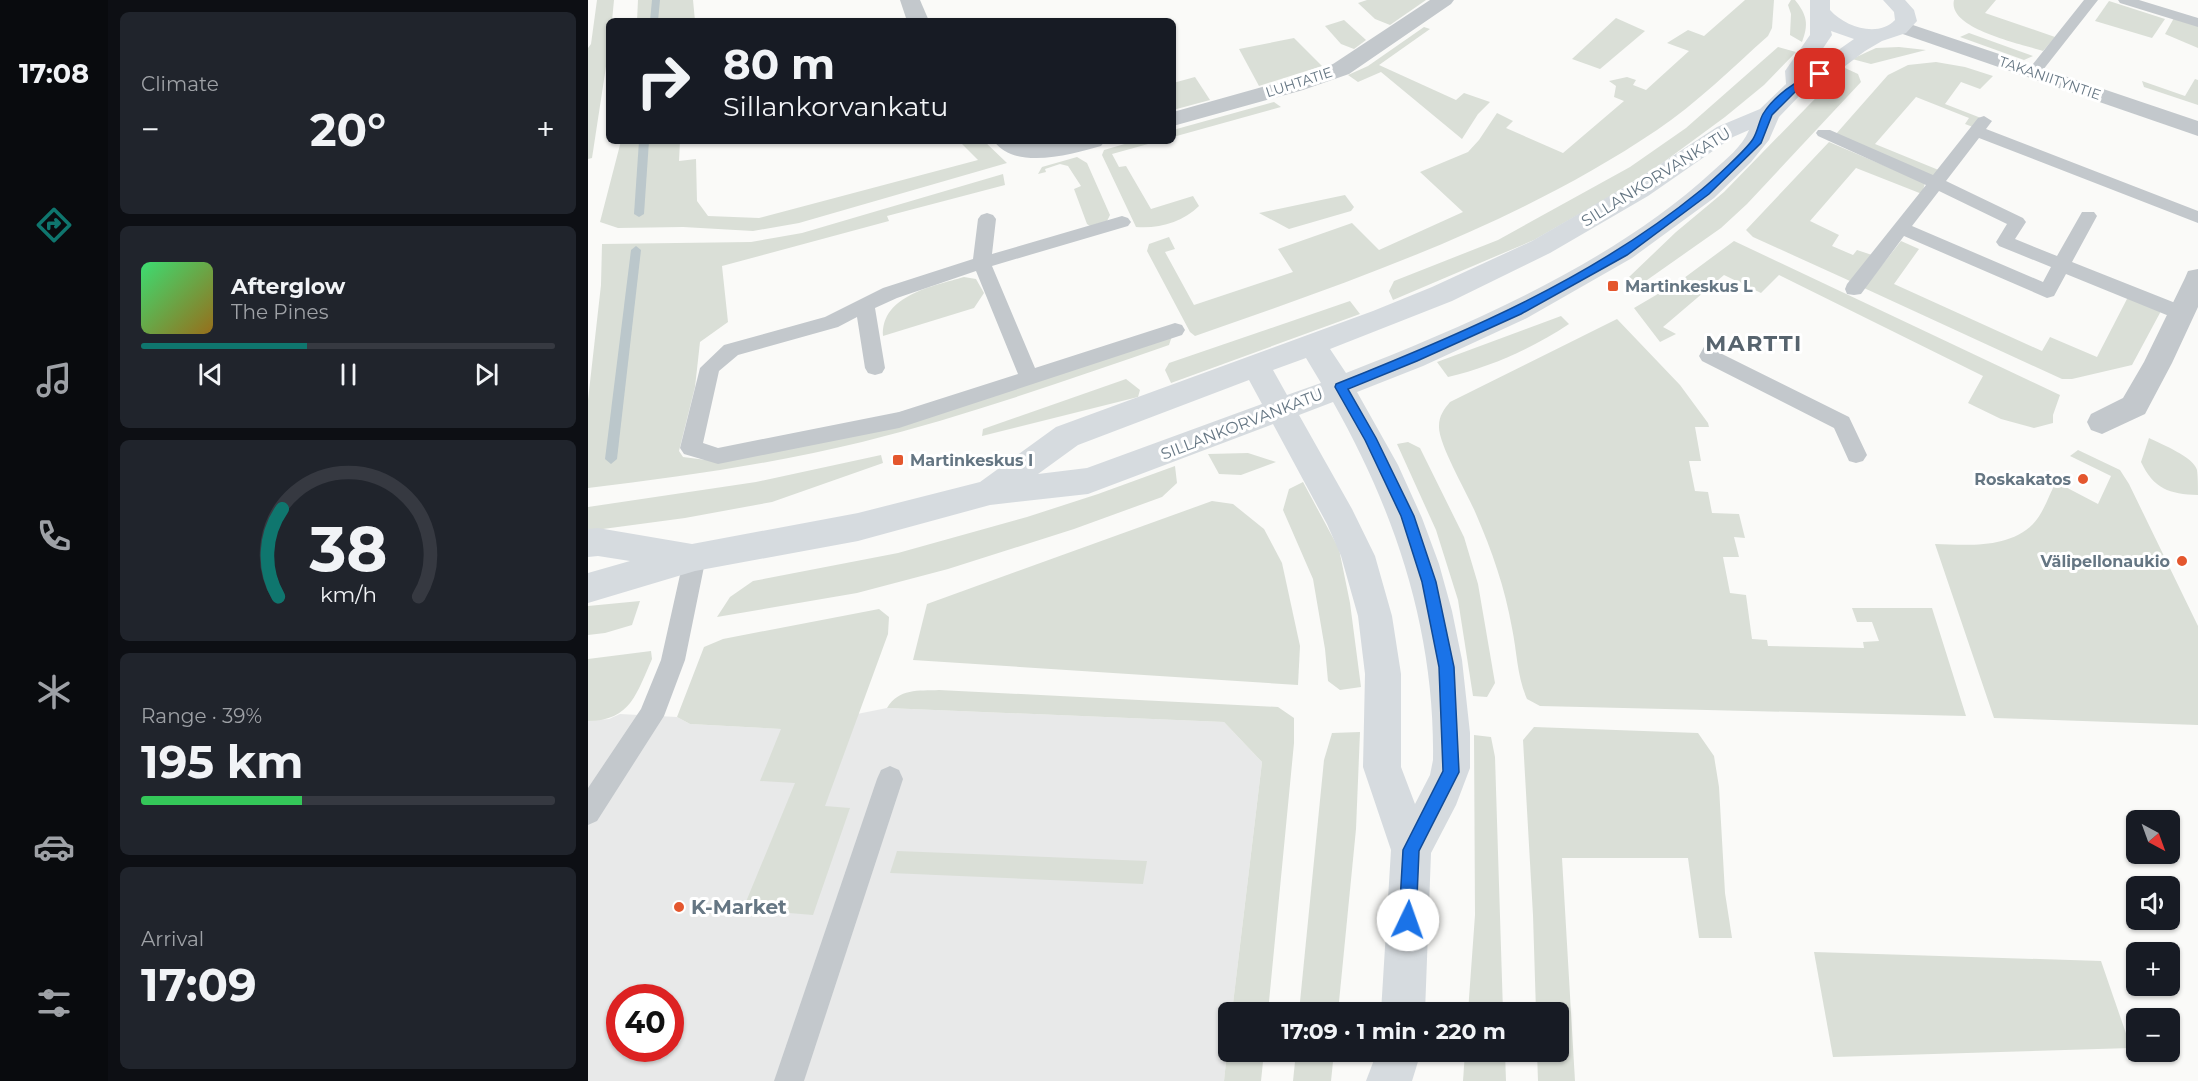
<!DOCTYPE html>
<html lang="en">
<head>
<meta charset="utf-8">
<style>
  :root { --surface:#171b24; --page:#20242c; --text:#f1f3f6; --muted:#9ea1a6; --line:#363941; --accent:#0f766e }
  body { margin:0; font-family:Montserrat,sans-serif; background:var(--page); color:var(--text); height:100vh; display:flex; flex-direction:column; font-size:22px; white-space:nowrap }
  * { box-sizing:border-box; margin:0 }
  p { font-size:20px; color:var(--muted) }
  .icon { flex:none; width:33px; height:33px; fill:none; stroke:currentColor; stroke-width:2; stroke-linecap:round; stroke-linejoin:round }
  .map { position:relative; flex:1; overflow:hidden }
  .panel { display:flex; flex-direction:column; gap:12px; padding:12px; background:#0d0f14; width:480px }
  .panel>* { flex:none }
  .guide { position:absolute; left:18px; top:18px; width:570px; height:126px; border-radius:9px; box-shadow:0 2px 4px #0004; background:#171b24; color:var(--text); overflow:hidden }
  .needle { width:39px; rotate:139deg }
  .buttons { position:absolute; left:1538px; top:810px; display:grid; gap:12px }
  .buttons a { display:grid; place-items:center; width:54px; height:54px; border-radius:9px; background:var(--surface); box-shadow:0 2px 4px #0004; font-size:30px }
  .speed { position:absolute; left:18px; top:984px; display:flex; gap:12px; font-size:30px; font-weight:700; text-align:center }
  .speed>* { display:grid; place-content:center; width:78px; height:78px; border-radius:50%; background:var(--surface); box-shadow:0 2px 4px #0004; line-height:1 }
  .speed .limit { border:9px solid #d22; background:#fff; color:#111 }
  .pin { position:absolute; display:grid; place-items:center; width:51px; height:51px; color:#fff; margin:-26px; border-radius:12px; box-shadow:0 3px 9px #0006 }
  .me { position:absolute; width:66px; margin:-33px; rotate:3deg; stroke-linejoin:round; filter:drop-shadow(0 0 4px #0008) }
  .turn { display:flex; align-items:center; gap:21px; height:126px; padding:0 18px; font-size:27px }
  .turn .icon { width:78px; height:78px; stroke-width:2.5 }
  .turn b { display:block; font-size:42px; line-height:51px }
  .big { font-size:45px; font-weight:700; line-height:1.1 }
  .panel .widget { flex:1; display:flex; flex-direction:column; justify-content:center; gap:9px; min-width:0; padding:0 21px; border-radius:9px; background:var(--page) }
  .panel .dial { align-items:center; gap:0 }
  .dial svg { height:156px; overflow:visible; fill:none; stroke:var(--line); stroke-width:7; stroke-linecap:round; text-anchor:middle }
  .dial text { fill:var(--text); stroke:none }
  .song { display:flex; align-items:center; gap:18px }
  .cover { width:72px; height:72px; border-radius:9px; background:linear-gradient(135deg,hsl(140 70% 55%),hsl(40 70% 35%)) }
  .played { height:6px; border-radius:3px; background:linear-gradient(90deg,var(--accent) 40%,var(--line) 40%) }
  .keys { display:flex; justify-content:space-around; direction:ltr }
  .heat { display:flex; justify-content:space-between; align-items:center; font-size:33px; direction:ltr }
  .charge { height:9px; border-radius:4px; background:linear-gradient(90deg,#34c759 39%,var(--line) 0) }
  .trip { position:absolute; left:630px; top:1002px; width:351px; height:60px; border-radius:9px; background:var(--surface); box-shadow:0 2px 4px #0004; font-weight:700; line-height:60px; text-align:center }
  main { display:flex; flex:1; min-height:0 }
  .tabs { display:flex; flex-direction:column; width:108px; justify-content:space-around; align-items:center; background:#090b0e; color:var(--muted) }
  .tabs .icon { width:42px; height:42px }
  .tabs .active { color:var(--accent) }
  .tabs b { font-size:27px; color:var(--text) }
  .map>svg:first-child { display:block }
  .built { fill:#e8e9e9; fill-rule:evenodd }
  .green { fill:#dadfd7 }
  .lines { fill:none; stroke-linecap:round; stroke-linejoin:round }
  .stream { fill:#bbc7cb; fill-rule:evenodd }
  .lane { fill:#c3c8cc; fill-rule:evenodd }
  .street { fill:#c3c8cc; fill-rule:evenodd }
  .secondary { fill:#d6dbdf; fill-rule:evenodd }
  .route { fill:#1a73e8; stroke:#114b97; stroke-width:1.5 }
  .poi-dot { fill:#e4572e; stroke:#fff; stroke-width:2 }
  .labels { text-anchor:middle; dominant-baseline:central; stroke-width:6; stroke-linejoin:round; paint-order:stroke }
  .far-street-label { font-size:14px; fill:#657683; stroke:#fff }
  .street-label { font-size:16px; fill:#657683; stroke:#fff }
  .poi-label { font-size:16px; font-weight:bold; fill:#657683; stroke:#fff; text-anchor:start }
  .near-poi-label { font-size:20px; font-weight:bold; fill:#657683; stroke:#fff; text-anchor:start }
  .district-label { font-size:22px; font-weight:bold; letter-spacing:1.5px; fill:#57646e; stroke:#fff }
</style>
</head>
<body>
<main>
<nav class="tabs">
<b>17:08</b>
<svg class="icon active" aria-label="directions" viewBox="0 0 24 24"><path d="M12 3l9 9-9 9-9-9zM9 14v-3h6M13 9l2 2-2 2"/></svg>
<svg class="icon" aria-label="music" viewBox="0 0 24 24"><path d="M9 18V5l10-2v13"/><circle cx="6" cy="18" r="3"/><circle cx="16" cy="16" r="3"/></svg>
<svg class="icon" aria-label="phone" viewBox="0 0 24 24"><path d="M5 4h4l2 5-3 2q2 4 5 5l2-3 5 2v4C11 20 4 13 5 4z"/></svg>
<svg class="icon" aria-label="climate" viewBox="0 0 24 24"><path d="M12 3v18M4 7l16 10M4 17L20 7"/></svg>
<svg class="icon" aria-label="car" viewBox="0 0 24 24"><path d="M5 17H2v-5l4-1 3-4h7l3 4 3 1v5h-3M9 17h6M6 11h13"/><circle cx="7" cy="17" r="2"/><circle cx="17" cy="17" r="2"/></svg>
<svg class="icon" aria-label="filters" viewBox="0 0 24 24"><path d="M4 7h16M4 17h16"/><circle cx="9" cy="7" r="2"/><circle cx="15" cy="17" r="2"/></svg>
</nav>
<section class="panel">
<div class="widget"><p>Climate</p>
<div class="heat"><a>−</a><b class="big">20°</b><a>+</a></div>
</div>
<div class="widget">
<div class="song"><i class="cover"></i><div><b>Afterglow</b><p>The Pines</p></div></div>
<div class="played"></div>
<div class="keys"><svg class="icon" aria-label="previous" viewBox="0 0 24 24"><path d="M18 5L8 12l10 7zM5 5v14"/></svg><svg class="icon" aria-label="pause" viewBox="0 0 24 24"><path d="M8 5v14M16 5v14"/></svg><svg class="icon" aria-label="next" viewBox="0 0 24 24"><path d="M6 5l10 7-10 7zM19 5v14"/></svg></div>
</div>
<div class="widget dial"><svg viewBox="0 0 100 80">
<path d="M14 69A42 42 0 1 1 86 69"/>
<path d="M14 69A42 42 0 0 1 16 24" stroke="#0f766e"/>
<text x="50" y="56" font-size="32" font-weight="700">38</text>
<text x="50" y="72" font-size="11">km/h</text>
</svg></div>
<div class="widget"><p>Range · 39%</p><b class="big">195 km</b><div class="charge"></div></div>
<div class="widget"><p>Arrival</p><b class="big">17:09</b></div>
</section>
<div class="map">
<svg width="1610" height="1081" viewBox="0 0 1610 1081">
  <rect width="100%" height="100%" fill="#fafaf8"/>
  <path class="built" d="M299,708L636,722L674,762L644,1012H640V1042L636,1081H0V721L21,719L32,714L89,717L102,724L194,729ZM32,998H82V1048H32Z"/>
  <g class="green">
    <path d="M9,0H26L24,21H21V47L4,158L0,159V48L3,44Z"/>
    <path d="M50,0H105L107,21H49Z"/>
    <path d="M779,0H838L802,25L787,19L770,3Z"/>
    <path d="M1157,0H1186L1184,28L1180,36C1144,68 1109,103 1069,130C928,225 767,280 607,336L602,332L559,251L561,244L581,237L587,249L577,252L606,305L705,272L690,249L764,223L791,250L875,212L832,172L880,152L891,140L909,113L925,121L918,128L975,153L1036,101L1026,97L1028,86L1021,81L1039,77L1048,80L1045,85L1058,90L1101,51L1079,43L1100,30L1116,36Z"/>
    <path d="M1203,0H1207C1219,15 1221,24 1214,42L1202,35L1203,14L1200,5Z"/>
    <path d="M1366,0H1408L1397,13L1467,37L1455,51C1434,44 1359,29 1366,0Z"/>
    <path d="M1521,1L1577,19L1564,38L1507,21Z"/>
    <path d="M1028,18L1057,31L1012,69L984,59Z"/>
    <path d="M1586,18L1610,26V48L1577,34Z"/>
    <path d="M756,20L778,40L766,49L753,44L737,26Z"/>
    <path d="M836,27L842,29L791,65L868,100L876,93L902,102L890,114L874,139L793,72L770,82L760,75L780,66Z"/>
    <path d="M1381,33L1445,56L1436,60L1372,37Z"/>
    <path d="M706,38L734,66L671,86L651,49Z"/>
    <path d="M1190,47L1208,52L1176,85L1137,117L1073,164L1019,198L946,240L805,300L801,291L806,281L910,240L1042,167L1098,128Z"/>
    <path d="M1311,47L1338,50L1283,64L1264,59L1288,48Z"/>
    <path d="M1348,62L1377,67L1405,76L1392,89L1373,82L1357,104L1393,118L1385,127L1377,124L1381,118L1328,97L1287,144L1353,171L1345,176L1248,134L1300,75L1320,65Z"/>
    <path d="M1257,68L1270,74L1273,82L1159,204L1133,228L1052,285L1041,277L1088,232L1136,192Z"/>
    <path d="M607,77L622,100L585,110V83Z"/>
    <path d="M1607,79L1610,80V105L1556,87L1554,81L1597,96Z"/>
    <path d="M686,102L693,107L585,137V130Z"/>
    <path d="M33,141H92L91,161L108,159L109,201L120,216L171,218L390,160L371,141H396L419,163L211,223L165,231L95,227L30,228L12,222Z"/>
    <path d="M547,141H571L524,154L531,167L538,166L563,209L605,196L611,206C595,222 571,229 548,227L514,155L516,150Z"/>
    <path d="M1241,142L1337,183L1334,194L1268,168L1222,221L1251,235L1244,246L1265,255L1269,250L1284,255L1262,281L1165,237L1158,230Z"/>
    <path d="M489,157L499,163L522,215L519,221L502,226L499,224L486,189L493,186L480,166L472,164L457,169L458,172L450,174L454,167Z"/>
    <path d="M415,174L417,185L299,216L301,221L134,266L140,322L112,342L107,387L91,451L95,457L134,462L584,336L581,345C480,380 378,416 274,442C184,464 92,477 0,488V400L13,285L14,244L163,242L214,233Z"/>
    <path d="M757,195L766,207L763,211L701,229L671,213Z"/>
    <path d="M1146,241L1472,395L1465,415V423L1446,428L1413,419L1380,403L1395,376L1191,275L1173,293L1136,275L1075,327L1088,334L1072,342L1046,308L1092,281Z"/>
    <path d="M1313,241L1331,249L1306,284L1454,351L1462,337L1509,357L1540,297L1573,311L1544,365L1484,379H1474L1276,288Z"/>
    <path d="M376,277L388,279L396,293L386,308L295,336C293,295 346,286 376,277Z"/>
    <path d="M762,301L772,314L583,383L577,370L581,363Z"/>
    <path d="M973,316L981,324C945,348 903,367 860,377L849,362Z"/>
    <path d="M1029,319L1092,385L1120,423L1121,427H1107L1113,461H1101L1107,491L1120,492L1124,513L1151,514L1157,538L1146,537L1151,557H1135L1142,593L1158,595L1164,639L1179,640L1180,646L1276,648L1275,642L1291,641L1284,622H1269L1264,608H1344L1378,716L952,706L939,699C929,676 929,652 924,628C917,588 904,551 888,514C880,494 850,444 851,426C851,416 856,409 862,402Z"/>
    <path d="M538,379L552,390L550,397L394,436L395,429Z"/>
    <path d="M1561,438C1573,444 1606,457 1609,470C1610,477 1610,487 1610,495C1581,494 1566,489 1553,462Z"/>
    <path d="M820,442L832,448L876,537L890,584L907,683L899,697L885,696L870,600L848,530L809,444Z"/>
    <path d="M1490,450L1532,470L1541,484L1610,626V725L1406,718L1347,544C1379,545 1420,549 1445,524C1455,514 1461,495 1468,482L1510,504L1523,476L1482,456Z"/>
    <path d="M660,453L688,462L653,475L631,474L620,454Z"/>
    <path d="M293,455L295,463L184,502L97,518L0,531V507L168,482Z"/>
    <path d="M587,466L589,483L574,497L486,529L360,569L269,593L129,617L142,597L165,581L310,553L439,517L510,494Z"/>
    <path d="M715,482L751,549L762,603L773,687L752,690L740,681L737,649L725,579L695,510L701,489Z"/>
    <path d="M624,501L645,504L676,529L694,563L712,646L710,685L325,660L339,604Z"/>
    <path d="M52,601L44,625L17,633L0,635V606Z"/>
    <path d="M291,609L301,617L300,634L237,806L262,808L225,915L155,909L207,783L172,781L193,729L102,724L89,717L116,647L135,639Z"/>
    <path d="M63,651L64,659C49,692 43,721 0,721V659Z"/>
    <path d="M351,690L690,707L706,718V743L680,1012H644L674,762L636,722L299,708C311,688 330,691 351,690Z"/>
    <path d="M946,727L1110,733L1126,756L1131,787L1137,893L1144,938H1111L1100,858H974L987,1081H950L949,1052H970V1012H948L945,915L935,740Z"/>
    <path d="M772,732L768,829L750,1012H711L736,760L744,733Z"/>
    <path d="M886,735L903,737L907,757L915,1012H880L887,915Z"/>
    <path d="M309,851L559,861L555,884L302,873Z"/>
    <path d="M1226,952L1513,961L1543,1048L1245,1057Z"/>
    <path d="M640,1042V1052H676L673,1081H636Z"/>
    <path d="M708,1052H746L743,1081H705Z"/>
    <path d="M877,1052H917L918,1081H875Z"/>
  </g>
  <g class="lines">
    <g class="stream">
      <path d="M64,0H72L70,21H62Z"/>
      <path d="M51,141H61L56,214L51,217L46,214Z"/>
      <path d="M48,246L53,250L29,459L23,464L17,459L43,250Z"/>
    </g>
    <g class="lane">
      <path d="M1496,0H1510L1451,75H1441L1438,72L1441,69Z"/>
      <path d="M1530,0H1551L1610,18V27L1532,3Z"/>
      <path d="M1396,116L1404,121L1398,129L1610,211V223L1391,138L1358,181L1435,218L1438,222L1427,239L1469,256L1494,212H1506L1509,216L1484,262L1600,308L1602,313L1600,318L1593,320L1586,318L1478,274L1466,296L1459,298L1316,236L1273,294L1266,295L1259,294L1257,289L1259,284L1338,185L1230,136L1228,133L1230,130H1242L1345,175L1390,118ZM1351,191L1419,224L1408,242L1411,246L1463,267L1455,282L1324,226Z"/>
      <path d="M399,213L405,215L408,219L404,254L534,216L540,218L543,222L540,226L404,266L447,368L587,323L594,325L597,330L594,335L311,428L130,464L96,454L92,448L112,368L136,345L237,317L295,288L385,259L390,219L393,215ZM388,271L430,374L311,412L130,448L115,443L131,371L150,355L250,327L269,317L277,368L280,373L287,375L294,373L297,368L287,308L309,298Z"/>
      <path d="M1124,343L1131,345L1134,350L1132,353L1261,417L1279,455L1275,461L1268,463L1261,461L1246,428L1114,361L1111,356L1117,345Z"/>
      <path d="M107,547L115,550L118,557L97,660L76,716L9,821L0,825V788L53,709L73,660L96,557L99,550Z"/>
      <path d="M302,766L311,770L315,779L216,1081H186L289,779L293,770Z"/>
    </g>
    <g class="street">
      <path d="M312,0H332L341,21H319Z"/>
      <path d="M842,0H866L863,4L761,74L715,90L585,126V112L699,80L745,64Z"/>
      <path d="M1313,21L1610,121V136L1306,31L1302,27L1306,23Z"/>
      <path d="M406,141H436L450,144L517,141L513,146C485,154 427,171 406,141Z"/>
      <path d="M1610,269V307L1584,363L1557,414L1514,434L1503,430L1499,422L1503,414L1535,398L1556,362L1597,278L1600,271Z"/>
    </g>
    <g class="secondary">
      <path d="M1222,0H1242V10C1257,27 1290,38 1307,20L1306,12L1295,0H1317L1326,10L1329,21L1318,33L1294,41L1277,51L1240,79L1217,90L1191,117L1181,140L1163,162L1126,198L1044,258L939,318L835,366L769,392L810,465L834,518L851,564L864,611L874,660L882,733V768L868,805L843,853L837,1012H793L803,850L775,767L777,674L770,616L753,556L739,524L685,424L500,494L402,505L270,541L107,571L0,603V573L42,561L10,556L0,557V529L10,528L104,544L270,513L392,482L468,427L785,311L844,287L944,241L1042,184L1129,127L1172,109L1198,84L1197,71L1222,35ZM1243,31L1266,39L1219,72L1244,35ZM1161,130C1154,147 1138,159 1125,171C1025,263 883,324 758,373L742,349L864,301L962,253L1060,196L1145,137ZM718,358L733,383L699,395L685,370ZM661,380L674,404L499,468L450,474L490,445ZM745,402C808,513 847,632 845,760L842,775L827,804L813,767V674L804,616L787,556L764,509L711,415Z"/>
      <path d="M789,1052H833L824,1081H778Z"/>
    </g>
  </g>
  <path class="route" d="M1228,72L1236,74L1212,87L1184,115L1173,143L1121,194L1039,255L933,314L829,361L760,389L788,438L826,516L848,582L866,667L871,772L831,851L828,920L826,926L820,928L813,926L811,920L815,850L855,771L851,667L834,582L813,516L777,440L747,387L748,384C876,333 1006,278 1113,190C1124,181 1158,150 1165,139C1170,131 1171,121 1175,114C1187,94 1209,81 1228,72Z"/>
  <g class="poi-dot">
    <rect x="1019" y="280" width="12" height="12" rx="3"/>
    <rect x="304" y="454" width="12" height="12" rx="3"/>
    <circle cx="1495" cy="479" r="6"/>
    <circle cx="1594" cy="561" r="6"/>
    <circle cx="91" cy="907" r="6"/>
  </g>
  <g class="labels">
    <g class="far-street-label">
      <text transform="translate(1462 78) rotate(19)">TAKANIITYNTIE</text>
      <text transform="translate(711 82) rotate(-18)">LUHTATIE</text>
    </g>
    <g class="street-label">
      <text transform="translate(1068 177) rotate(-32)">SILLANKORVANKATU</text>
      <text transform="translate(654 424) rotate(-21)">SILLANKORVANKATU</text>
    </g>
    <g class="poi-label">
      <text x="1037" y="286">Martinkeskus L</text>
      <text x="322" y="460">Martinkeskus I</text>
      <text x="1483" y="479" text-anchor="end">Roskakatos</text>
      <text x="1582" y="561" text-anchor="end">Välipellonaukio</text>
    </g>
    <g class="near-poi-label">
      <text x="103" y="907">K-Market</text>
    </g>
    <g class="district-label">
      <text x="1166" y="343">MARTTI</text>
    </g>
  </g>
</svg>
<div class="buttons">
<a><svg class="needle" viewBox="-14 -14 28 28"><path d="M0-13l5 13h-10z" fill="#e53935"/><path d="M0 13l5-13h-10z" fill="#9ea1a6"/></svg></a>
<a><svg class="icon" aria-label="sound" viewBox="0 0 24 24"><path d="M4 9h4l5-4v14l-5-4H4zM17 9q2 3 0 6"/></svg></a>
<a>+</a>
<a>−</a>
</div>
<div class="speed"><div class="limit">40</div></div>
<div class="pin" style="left:1232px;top:74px;background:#d93025"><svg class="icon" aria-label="arrive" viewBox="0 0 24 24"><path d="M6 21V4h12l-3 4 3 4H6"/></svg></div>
<svg class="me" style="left:820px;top:920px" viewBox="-20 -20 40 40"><circle r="19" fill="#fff"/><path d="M0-13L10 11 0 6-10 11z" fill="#1a73e8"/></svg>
<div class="trip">17:09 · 1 min · 220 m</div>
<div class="guide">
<div class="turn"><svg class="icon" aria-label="right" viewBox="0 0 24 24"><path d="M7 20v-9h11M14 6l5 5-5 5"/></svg><div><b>80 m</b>Sillankorvankatu</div></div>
</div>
</div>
</main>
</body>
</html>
